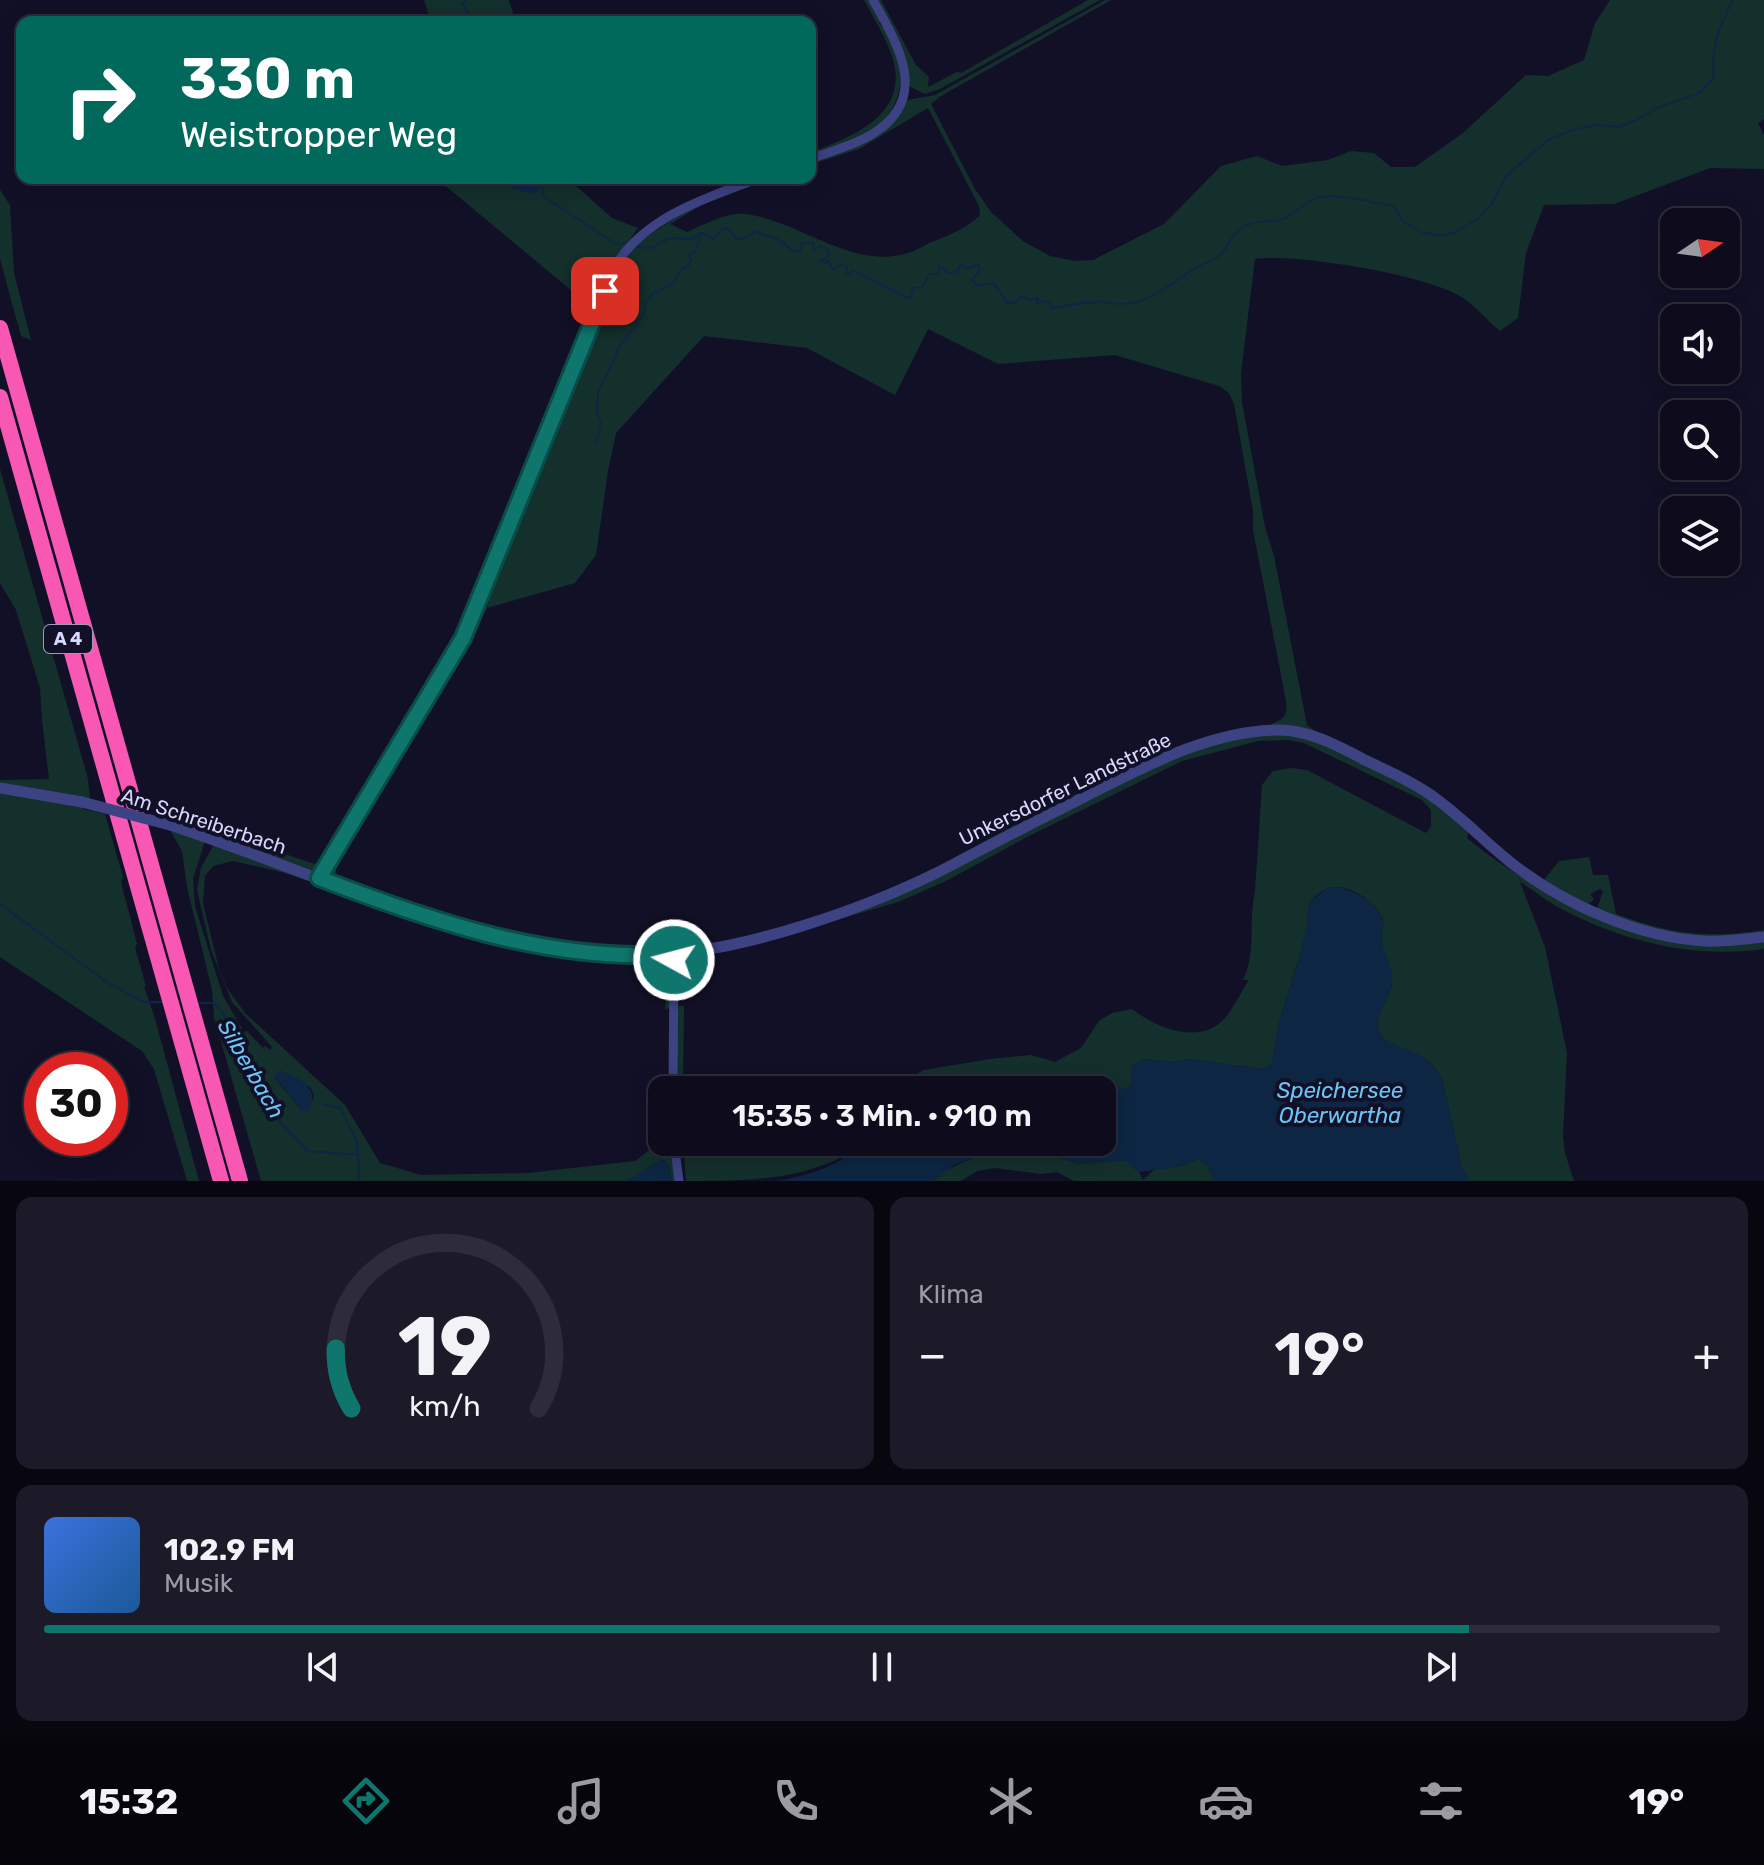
<!DOCTYPE html>
<html lang="de">
<head>
<meta charset="utf-8">
<style>
  :root { --surface:#0e0c1c; --page:#1c1a29; --text:#f1f3f6; --muted:#9b9ba3; --line:#2e2c3b; --accent:#0f766e }
  body { margin:0; font-family:Rubik,sans-serif; background:var(--page); color:var(--text); height:100vh; display:flex; flex-direction:column; font-size:30px; white-space:nowrap }
  * { box-sizing:border-box; margin:0 }
  p { font-size:26px; color:var(--muted) }
  .icon { flex:none; width:44px; height:44px; fill:none; stroke:currentColor; stroke-width:2; stroke-linecap:round; stroke-linejoin:round }
  .map { position:relative; height:1181px; overflow:hidden }
  .panel { display:flex; flex-direction:column; gap:16px; padding:16px; background:#08070f; flex:1 }
  .panel>* { flex:none }
  .guide { position:absolute; left:16px; top:16px; width:800px; height:168px; border-radius:16px; box-shadow:0 4px 20px #0003,0 0 0 2px var(--line); background:#00695c; color:#fff; overflow:hidden }
  .needle { width:52px; rotate:77deg }
  .buttons { position:absolute; left:1660px; top:208px; display:grid; gap:16px }
  .buttons a { display:grid; place-items:center; width:80px; height:80px; border-radius:16px; background:var(--surface); box-shadow:0 4px 20px #0003,0 0 0 2px var(--line); font-size:40px }
  .speed { position:absolute; left:24px; top:1052px; display:flex; gap:16px; font-size:40px; font-weight:700; text-align:center }
  .speed>* { display:grid; place-content:center; width:104px; height:104px; border-radius:50%; background:var(--surface); box-shadow:0 4px 20px #0003,0 0 0 2px var(--line); line-height:1 }
  .speed .limit { border:12px solid #d22; background:#fff; color:#111 }
  .pin { position:absolute; display:grid; place-items:center; width:68px; height:68px; color:#fff; margin:-34px; border-radius:16px; box-shadow:0 4px 12px #0006 }
  .me { position:absolute; width:88px; margin:-44px; rotate:277deg; stroke-linejoin:round; filter:drop-shadow(0 0 6px #0008) }
  .turn { display:flex; align-items:center; gap:28px; height:168px; padding:0 32px; font-size:36px }
  .turn .icon { width:104px; height:104px; stroke-width:2.5 }
  .turn b { display:block; font-size:56px; line-height:68px }
  .big { font-size:60px; font-weight:600; line-height:1.1 }
  .panel .widget { flex:1; display:flex; flex-direction:column; justify-content:center; gap:12px; min-width:0; padding:0 28px; border-radius:16px; background:var(--page) }
  .panel .dial { align-items:center; gap:0 }
  .dial svg { height:208px; overflow:visible; fill:none; stroke:var(--line); stroke-width:7; stroke-linecap:round; text-anchor:middle }
  .dial text { fill:var(--text); stroke:none }
  .song { display:flex; align-items:center; gap:24px }
  .cover { width:96px; height:96px; border-radius:12px; background:linear-gradient(135deg,hsl(220 70% 55%),hsl(210 70% 35%)) }
  .played { height:8px; border-radius:4px; background:linear-gradient(90deg,var(--accent) 85%,var(--line) 85%) }
  .keys { display:flex; justify-content:space-around; direction:ltr }
  .heat { display:flex; justify-content:space-between; align-items:center; font-size:44px; direction:ltr }
  .panel .tiles { flex:1; display:grid; gap:16px; grid-template-columns:1fr 1fr }
  .widget:last-child { grid-column:span 2 }
  .trip { position:absolute; left:648px; top:1076px; width:468px; height:80px; border-radius:16px; background:var(--surface); box-shadow:0 4px 20px #0003,0 0 0 2px var(--line); font-weight:600; line-height:80px; text-align:center }
  .tab-bar { display:flex; height:128px; justify-content:space-around; align-items:center; background:#06050b; color:var(--muted) }
  .tab-bar .icon { width:56px; height:56px }
  .tab-bar .current { color:var(--accent) }
  .tab-bar b { font-size:36px; color:var(--text) }
  .map>svg:first-child { display:block }
  .green { fill:#14302c; fill-rule:evenodd }
  .water { fill:#0d2643 }
  .lines { fill:none; stroke-linecap:round; stroke-linejoin:round }
  .stream { stroke:#0d2643; stroke-width:2 }
  .minor { stroke:#3d4283; stroke-width:9 }
  .tertiary { stroke:#3d4283; stroke-width:11 }
  .motorway { stroke:#f857b4; stroke-width:16 }
  .tertiary-bridge { stroke:#3d4283; stroke-width:11 }
  .route-casing { stroke:#0a4d48; stroke-width:20 }
  .route { stroke:#0f766e; stroke-width:14 }
  .labels { text-anchor:middle; dominant-baseline:central; stroke-width:8; stroke-linejoin:round; paint-order:stroke }
  .shield { fill:#121026; stroke:#9c9bbc; stroke-width:2 }
  .shield-label { font-size:18px; font-weight:bold; fill:#d7d7fd }
  .street-label { font-size:20px; fill:#d7d7fd; stroke:#121026 }
  .water-label { font-size:22px; font-style:italic; fill:#6ac5f9; stroke:#121026 }
</style>
</head>
<body>
<div class="map">
<svg width="1764" height="1181" viewBox="0 0 1764 1181">
  <rect width="100%" height="100%" fill="#121026"/>
  <g class="green">
    <path d="M424,0H509L516,22H431Z"/>
    <path d="M864,0H870L881,20L879,23C909,50 909,106 873,130C856,142 830,148 810,156V153C853,136 911,115 892,56C885,36 874,18 864,0Z"/>
    <path d="M876,0H881L916,65L929,77L928,87L957,72L961,73L1088,0H1100L940,89L925,94L909,86Z"/>
    <path d="M1105,0H1111L941,96L931,104L975,189L991,212L1023,241L1050,256L1075,261L1093,260L1164,224L1221,166L1257,156L1282,166L1328,160L1351,151L1374,153L1391,167H1415L1463,133L1526,75L1548,76L1584,60L1595,23L1610,0H1764V119L1758,123L1764,135V169L1710,168L1614,204L1544,205L1526,253L1518,318L1500,331C1488,321 1476,307 1463,298C1430,275 1295,253 1255,259L1241,373L1242,402L1265,527L1274,556L1307,725L1315,731L1434,790L1482,832L1476,831L1437,796L1405,777L1407,784L1443,808L1468,832L1467,838C1527,888 1624,938 1702,944C1722,946 1744,942 1764,939V949C1692,959 1620,941 1556,906C1544,899 1532,889 1520,882L1545,947L1567,1053L1563,1136L1565,1153L1574,1181H1468L1461,1165L1443,1082C1439,1075 1435,1067 1429,1062C1416,1049 1383,1048 1378,1029C1374,1013 1391,998 1392,982C1393,969 1385,958 1382,946C1380,938 1384,929 1383,921C1379,903 1347,882 1329,888C1321,890 1315,897 1309,902C1308,942 1291,979 1281,1017C1276,1033 1275,1050 1271,1066L1261,1069L1189,1059L1176,1062L1143,1059L1132,1067V1087L1102,1093V1090H1080L1069,1085L1047,1086L1010,1077L954,1090H888L924,1070L990,1059L1031,1055L1055,1062L1081,1048L1099,1021L1112,1013L1132,1009C1156,1028 1201,1046 1225,1018C1234,1007 1241,992 1249,980H1243C1257,952 1248,921 1255,892L1262,785L1273,771L1292,768L1307,770L1426,833L1431,826V810L1422,800L1304,743L1289,740L1258,741L1182,761L1027,837L944,882L898,902L769,940L687,959L682,970L683,1000L677,997C677,983 673,965 686,956C774,936 859,913 940,874C1024,833 1104,783 1192,750V746C1161,753 1131,770 1103,784C1063,804 1024,823 985,844C890,895 762,948 654,953C577,956 490,934 417,910C401,905 334,888 330,873C328,865 335,858 338,851L341,853L345,847L342,845L436,692L466,639L481,605L487,608L489,601L483,599L599,314L616,274L620,275L622,271L618,267L624,256L619,254L610,266L612,268L469,618H465L463,623L466,625L460,637L336,842L334,840L457,636L590,306L436,178H567L612,218L638,228L628,242L634,245L690,208L767,178H773L702,205L670,224L687,232C704,225 726,212 745,214C796,219 851,269 904,254C914,252 923,246 932,242C948,236 969,227 980,215L979,206L928,108L859,149L810,165V162C853,146 882,142 907,100L935,95ZM928,329L998,364L1115,355L1219,386L1229,393L1234,404L1253,511V530L1286,701C1287,709 1287,717 1278,721C1262,730 1237,731 1219,735C1188,742 1158,755 1129,769C1093,787 1056,804 1020,822C991,837 964,854 935,868C852,908 750,944 657,951C557,958 438,918 345,884L337,878L335,864L460,660L487,608L575,583L596,555L608,471L616,433L704,336L807,348L895,395Z"/>
    <path d="M0,190L10,205L14,273L31,340L21,336L0,259Z"/>
    <path d="M0,469L88,779L90,799L81,798L84,809L105,814L123,877L121,882L137,944L135,948L146,986L144,987L154,1015L199,1181H187L154,1069L142,1051L0,957V780L49,779L42,720L40,688L16,610L0,583Z"/>
    <path d="M168,807L240,835L264,847L315,864L319,862L329,846L332,850L320,868L309,870L263,852L169,821Z"/>
    <path d="M174,830L203,838L205,841L193,879L195,906L223,996L244,1032L247,1031L263,1048L265,1046L270,1050L272,1047L232,1002L211,950L197,890L201,868L214,844C308,874 398,916 494,938C532,947 571,953 609,957C627,959 648,954 664,962L671,977L670,1007L665,1010C666,993 672,973 656,962L563,953L480,937L281,872L233,861L213,866L205,876L203,903L219,969L227,988L245,1013L345,1105L380,1163L421,1175L528,1173L635,1161L662,1140L670,1142L676,1181H671L669,1166L663,1160C648,1164 640,1177 626,1181H261L214,1017L212,990L187,887L182,851L171,832ZM280,1071L310,1087L314,1095L309,1111H302L274,1077Z"/>
    <path d="M1589,857L1593,875H1608L1616,914C1672,934 1705,939 1764,930V934L1717,939L1644,927L1597,909L1603,891L1600,889L1590,894L1594,899L1588,905L1543,881L1559,861Z"/>
    <path d="M677,1006H684L683,1090H676Z"/>
    <path d="M677,1142H720L719,1154L755,1153L787,1142H864C817,1181 747,1181 686,1181L684,1153L677,1152Z"/>
    <path d="M1034,1151L1081,1164L1125,1160L1139,1172L1143,1180L1155,1169L1177,1167L1199,1159L1209,1167L1214,1181H1074L1057,1172L1042,1174L995,1168L977,1171L961,1181H933C963,1155 996,1152 1034,1151Z"/>
  </g>
  <g class="water">
    <path d="M502,178H541L542,179L540,188L535,193C522,191 507,191 502,178Z"/>
    <path d="M1337,887C1354,890 1380,903 1383,923C1384,931 1380,939 1383,947C1386,959 1394,970 1392,983C1390,999 1370,1020 1381,1035C1389,1045 1403,1047 1414,1052C1428,1058 1436,1069 1443,1082L1461,1165L1468,1181H1214L1209,1167L1199,1159L1177,1167L1139,1172L1125,1160L1081,1164L1034,1151L992,1152L956,1164L933,1181H777C808,1176 842,1165 864,1142H1102V1093L1131,1087L1132,1067L1143,1059L1176,1062L1189,1059L1261,1069L1271,1066C1275,1050 1276,1033 1281,1017C1291,979 1308,942 1309,902L1327,888Z"/>
    <path d="M280,1070C300,1079 321,1087 309,1111H302L274,1076Z"/>
    <path d="M1010,1077L1047,1086L1069,1085L1080,1090H954Z"/>
    <path d="M663,1160L669,1166L671,1181H626C640,1177 648,1164 663,1160Z"/>
  </g>
  <g class="lines">
    <g class="stream">
      <path d="M466,0L462,3L474,22"/>
      <path d="M540,181L543,182V196L616,244L626,243"/>
      <path d="M636,247L651,248L670,238L691,239L702,233L713,239L725,228L731,231L737,240L752,235L754,231C770,238 780,236 791,251L800,252L802,243H813L814,250L820,246L827,248L829,255L821,261L825,263L828,260L833,269L844,264L847,266L846,273L850,274L852,270L908,298L912,297V288L922,287L929,274H938L939,266L949,273L958,271L960,263L966,269L979,264L980,270L972,280L977,286L994,283L1006,302L1015,303L1021,296L1029,300L1038,298L1036,303L1047,301L1053,308L1089,302L1094,304L1099,301C1144,312 1161,289 1197,267C1203,263 1214,261 1219,256C1230,246 1232,231 1247,225C1259,220 1272,223 1283,219C1295,214 1303,203 1315,199C1334,191 1373,203 1394,206L1403,221L1421,232L1443,236L1455,232L1478,219L1493,202L1506,176L1548,140L1573,130L1598,125L1619,127L1636,120L1659,107L1699,93L1714,78C1711,47 1719,26 1733,0"/>
      <path d="M596,445L601,424L597,412L598,393L619,348L644,314L645,303L651,295L674,283L680,271L688,266L691,259L688,255L696,251V246L700,241L699,236"/>
      <path d="M0,904L108,983L144,1002H164"/>
      <path d="M199,1003H214L224,1015L235,1047L249,1063L275,1117L308,1151L358,1155L359,1181"/>
      <path d="M324,1104L340,1108L357,1142L358,1154"/>
    </g>
    <g class="minor">
      <path d="M810,159C831,151 856,145 874,133C931,97 897,43 873,0"/>
      <path d="M319,878L463,638L614,268C643,217 708,197 759,178"/>
      <path d="M673,1090L674,954"/>
      <path d="M674,1142L679,1181"/>
    </g>
    <g class="tertiary">
      <path d="M0,788L82,802"/>
      <path d="M170,825C324,875 477,955 642,955C735,956 872,907 954,864C997,841 1041,819 1084,797C1144,767 1210,730 1279,730C1310,730 1340,747 1367,761C1390,772 1415,783 1435,798C1463,818 1487,844 1514,865C1566,905 1638,937 1704,941C1724,942 1744,939 1764,937"/>
    </g>
    <g class="motorway">
      <path d="M0,328L240,1181"/>
      <path d="M0,397L221,1181"/>
    </g>
    <path class="tertiary-bridge" d="M82,802L170,825"/>
  </g>
  <g class="lines">
    <g class="route-casing">
      <path id="route" d="M605,291L463,638L319,878C431,921 552,963 674,954V960"/>
    </g>
    <use href="#route" class="route"/>
  </g>
  <g class="labels">
    <rect class="shield" x="44" y="625" width="48" height="28" rx="6"/>
    <g class="shield-label">
      <text x="68" y="639">A 4</text>
    </g>
    <g class="street-label">
      <text transform="translate(1065 789) rotate(-26)">Unkersdorfer Landstraße</text>
      <text transform="translate(204 821) rotate(18)">Am Schreiberbach</text>
    </g>
    <g class="water-label">
      <text transform="translate(251 1069) rotate(60)">Silberbach</text>
      <text x="1340" y="1090">Speichersee<tspan x="1340" dy="25">Oberwartha</tspan></text>
    </g>
  </g>
</svg>
<div class="buttons">
<a><svg class="needle" viewBox="-14 -14 28 28"><path d="M0-13l5 13h-10z" fill="#e53935"/><path d="M0 13l5-13h-10z" fill="#9b9ba3"/></svg></a>
<a><svg class="icon" aria-label="sound" viewBox="0 0 24 24"><path d="M4 9h4l5-4v14l-5-4H4zM17 9q2 3 0 6"/></svg></a>
<a><svg class="icon" aria-label="search" viewBox="0 0 24 24"><circle cx="10" cy="10" r="6"/><path d="M15 15l6 6"/></svg></a>
<a><svg class="icon" aria-label="layers" viewBox="0 0 24 24"><path d="M12 4l9 5-9 5-9-5zM3 14l9 5 9-5"/></svg></a>
</div>
<div class="speed"><div class="limit">30</div></div>
<div class="pin" style="left:605px;top:291px;background:#d93025"><svg class="icon" aria-label="arrive" viewBox="0 0 24 24"><path d="M6 21V4h12l-3 4 3 4H6"/></svg></div>
<svg class="me" style="left:674px;top:960px" viewBox="-20 -20 40 40"><circle r="17" fill="#0f766e" stroke="#fff" stroke-width="3"/><path d="M0-11L8 9 0 5-8 9z" fill="#fff"/></svg>
<div class="trip">15:35 · 3 Min. · 910 m</div>
<div class="guide">
<div class="turn"><svg class="icon" aria-label="right" viewBox="0 0 24 24"><path d="M7 20v-9h11M14 6l5 5-5 5"/></svg><div><b>330 m</b>Weistropper Weg</div></div>
</div>
</div>
<section class="panel">
<div class="tiles">
<div class="widget dial"><svg viewBox="0 0 100 80">
<path d="M14 69A42 42 0 1 1 86 69"/>
<path d="M14 69A42 42 0 0 1 8 46" stroke="#0f766e"/>
<text x="50" y="56" font-size="32" font-weight="700">19</text>
<text x="50" y="72" font-size="11">km/h</text>
</svg></div>
<div class="widget"><p>Klima</p>
<div class="heat"><a>−</a><b class="big">19°</b><a>+</a></div>
</div>
<div class="widget">
<div class="song"><i class="cover"></i><div><b>102.9 FM</b><p>Musik</p></div></div>
<div class="played"></div>
<div class="keys"><svg class="icon" aria-label="previous" viewBox="0 0 24 24"><path d="M18 5L8 12l10 7zM5 5v14"/></svg><svg class="icon" aria-label="pause" viewBox="0 0 24 24"><path d="M8 5v14M16 5v14"/></svg><svg class="icon" aria-label="next" viewBox="0 0 24 24"><path d="M6 5l10 7-10 7zM19 5v14"/></svg></div>
</div>
</div>
</section>
<nav class="tab-bar">
<b>15:32</b>
<svg class="icon current" aria-label="directions" viewBox="0 0 24 24"><path d="M12 3l9 9-9 9-9-9zM9 14v-3h6M13 9l2 2-2 2"/></svg>
<svg class="icon" aria-label="music" viewBox="0 0 24 24"><path d="M9 18V5l10-2v13"/><circle cx="6" cy="18" r="3"/><circle cx="16" cy="16" r="3"/></svg>
<svg class="icon" aria-label="phone" viewBox="0 0 24 24"><path d="M5 4h4l2 5-3 2q2 4 5 5l2-3 5 2v4C11 20 4 13 5 4z"/></svg>
<svg class="icon" aria-label="climate" viewBox="0 0 24 24"><path d="M12 3v18M4 7l16 10M4 17L20 7"/></svg>
<svg class="icon" aria-label="car" viewBox="0 0 24 24"><path d="M5 17H2v-5l4-1 3-4h7l3 4 3 1v5h-3M9 17h6M6 11h13"/><circle cx="7" cy="17" r="2"/><circle cx="17" cy="17" r="2"/></svg>
<svg class="icon" aria-label="filters" viewBox="0 0 24 24"><path d="M4 7h16M4 17h16"/><circle cx="9" cy="7" r="2"/><circle cx="15" cy="17" r="2"/></svg>
<b>19°</b>
</nav>
</body>
</html>
